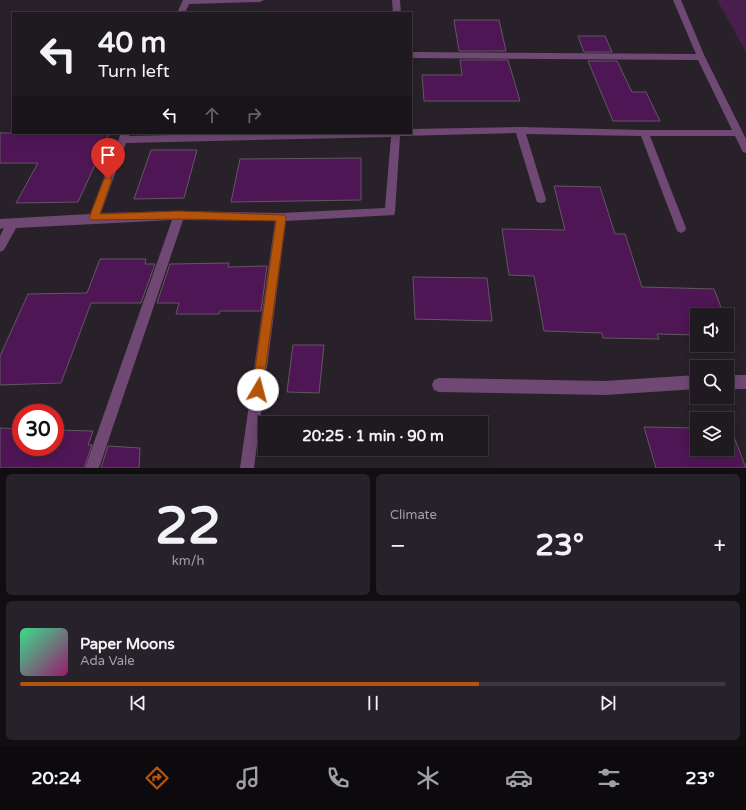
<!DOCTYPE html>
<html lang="en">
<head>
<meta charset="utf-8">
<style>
  :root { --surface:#1f1920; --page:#272229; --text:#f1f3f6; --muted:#a1a0a5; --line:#3c383e; --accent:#b45309 }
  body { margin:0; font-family:"Varela Round",sans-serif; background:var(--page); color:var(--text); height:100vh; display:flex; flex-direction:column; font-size:15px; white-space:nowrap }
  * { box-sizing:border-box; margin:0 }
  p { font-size:13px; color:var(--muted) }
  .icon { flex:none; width:22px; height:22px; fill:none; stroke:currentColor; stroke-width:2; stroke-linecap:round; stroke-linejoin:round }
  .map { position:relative; height:468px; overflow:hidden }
  .details { display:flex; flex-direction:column; gap:6px; padding:6px; background:#110e12; flex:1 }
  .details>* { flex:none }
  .top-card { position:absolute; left:12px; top:12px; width:400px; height:122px; border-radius:0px; box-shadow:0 2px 10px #0003,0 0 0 1px var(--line); background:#1f1920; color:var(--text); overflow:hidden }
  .buttons { position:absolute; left:690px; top:308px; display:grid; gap:8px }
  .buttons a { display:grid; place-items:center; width:44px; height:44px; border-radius:0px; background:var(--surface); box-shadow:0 2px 10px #0003,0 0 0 1px var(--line); font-size:20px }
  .speed { position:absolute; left:12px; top:404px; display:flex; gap:8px; font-size:20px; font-weight:700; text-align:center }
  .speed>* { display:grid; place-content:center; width:52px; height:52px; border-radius:50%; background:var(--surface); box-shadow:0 2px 10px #0003,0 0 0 1px var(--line); line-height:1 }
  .speed .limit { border:6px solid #d22; background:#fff; color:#111 }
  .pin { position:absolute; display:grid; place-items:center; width:34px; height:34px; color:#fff; margin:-41px -17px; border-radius:50% 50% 50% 0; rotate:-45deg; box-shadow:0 0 4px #0007 }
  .pin .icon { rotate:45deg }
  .me { position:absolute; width:44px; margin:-22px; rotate:8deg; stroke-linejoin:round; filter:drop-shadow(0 0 3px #0008) }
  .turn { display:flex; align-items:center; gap:14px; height:84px; padding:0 20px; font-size:18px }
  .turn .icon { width:52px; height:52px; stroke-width:2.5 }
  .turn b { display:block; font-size:28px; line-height:34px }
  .lanes { display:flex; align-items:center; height:38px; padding:0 20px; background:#0003; justify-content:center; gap:20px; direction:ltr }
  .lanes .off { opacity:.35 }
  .big { font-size:30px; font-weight:800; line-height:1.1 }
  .details .widget { flex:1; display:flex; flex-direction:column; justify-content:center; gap:6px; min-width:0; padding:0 14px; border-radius:6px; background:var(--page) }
  .details .dial { align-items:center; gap:0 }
  .dial b { font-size:52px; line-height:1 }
  .song { display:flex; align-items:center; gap:12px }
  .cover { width:48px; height:48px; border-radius:6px; background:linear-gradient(135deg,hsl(150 70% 55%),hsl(320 70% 35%)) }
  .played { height:4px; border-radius:2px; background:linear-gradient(90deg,var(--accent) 65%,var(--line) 65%) }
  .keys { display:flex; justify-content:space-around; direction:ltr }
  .heat { display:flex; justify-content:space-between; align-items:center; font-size:22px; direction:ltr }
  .details .tiles { flex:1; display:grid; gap:6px; grid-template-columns:1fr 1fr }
  .widget:last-child { grid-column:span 2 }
  .trip { position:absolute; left:258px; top:416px; width:230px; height:40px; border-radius:0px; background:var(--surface); box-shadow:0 2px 10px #0003,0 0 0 1px var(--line); font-weight:800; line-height:40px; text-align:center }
  .tab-bar { display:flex; height:64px; justify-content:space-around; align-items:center; background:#0c0a0d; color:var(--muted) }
  .tab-bar .icon { width:28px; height:28px }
  .tab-bar .active { color:var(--accent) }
  .tab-bar b { font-size:18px; color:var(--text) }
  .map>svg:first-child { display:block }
  .green { fill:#471e4c }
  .building { fill:#4f1655; stroke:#625763 }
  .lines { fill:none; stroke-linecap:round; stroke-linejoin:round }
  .minor { fill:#6f4973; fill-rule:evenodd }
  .route { fill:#b45309; stroke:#753606 }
</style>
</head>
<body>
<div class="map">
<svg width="746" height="468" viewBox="0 0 746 468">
  <rect width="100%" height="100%" fill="#29212a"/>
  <path class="green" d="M718,0H746V52L717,0Z"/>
  <g class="building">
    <path d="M454,20H499L506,51H459Z"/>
    <path d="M578,36H605L612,52H584Z"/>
    <path d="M460,60H508L520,101H424L422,75H462Z"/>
    <path d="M588,61H617L632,92H646L660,121H613Z"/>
    <path d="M0,133H36V134H109L78,202L16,203L38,163H0Z"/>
    <path d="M151,150H197L184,198L134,199Z"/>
    <path d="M361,158V200L231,202L240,159Z"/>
    <path d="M554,186L600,187L615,234H625L642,287L714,289L724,315H697V335L657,334L659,339L603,338L602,333L544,331L534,276L509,275L502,229L565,230Z"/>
    <path d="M100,259H146L145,264H155L141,303H91L61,383L0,385V356L28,294L87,293Z"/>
    <path d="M229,263L228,267L267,266L261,311H220L219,314H176L179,303H157L170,264Z"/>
    <path d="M413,277L487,278L492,321L415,319Z"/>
    <path d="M293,345H324L319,393L287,392Z"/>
    <path d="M644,427L697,428V449H727V429H731L746,468H656Z"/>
    <path d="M0,428L21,429V447H55V430L93,431L88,445H92L84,468H0Z"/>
    <path d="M108,446L140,448L139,468H101Z"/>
  </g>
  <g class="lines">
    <g class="minor">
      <path d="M183,0H264L260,2L189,4L185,13H177Z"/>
      <path d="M392,0H400L401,13H393Z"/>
      <path d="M673,0H681L705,57L746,139V153L743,152L735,136H650L686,228L685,231L681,233L677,231L676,228L641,136L526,134L546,199L545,202L541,203L537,202L536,199L516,133L400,136L395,212L394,215L286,221L254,468H240L275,221L183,220L99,468H85L172,220L16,228L4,250L0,252V236L4,228L0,229V219L90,214L121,133H129V136L263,133H411V129L520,127L644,130H732L698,60L411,58V52L696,54ZM391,137L385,208L281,213L179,211L101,213L126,143Z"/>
      <path d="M697,375V389L605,395L439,392L434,390L432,385L434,380L439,378L605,381Z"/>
      <rect x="727" y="375" width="19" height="14"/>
    </g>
  </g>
  <path class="route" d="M108,176L112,179L100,214L179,211L284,215L286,217L262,394L258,395L254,394L252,390L276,221L179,219L91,220L89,218L104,179Z"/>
</svg>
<div class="buttons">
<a><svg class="icon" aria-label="sound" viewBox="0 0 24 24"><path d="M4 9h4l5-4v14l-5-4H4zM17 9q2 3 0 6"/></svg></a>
<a><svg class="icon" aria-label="search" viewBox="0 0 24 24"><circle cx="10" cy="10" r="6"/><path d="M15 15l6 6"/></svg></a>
<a><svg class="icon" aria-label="layers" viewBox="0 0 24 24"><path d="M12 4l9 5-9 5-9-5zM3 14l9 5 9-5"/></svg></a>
</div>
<div class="speed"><div class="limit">30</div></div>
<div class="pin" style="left:108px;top:179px;background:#d93025"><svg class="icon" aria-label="arrive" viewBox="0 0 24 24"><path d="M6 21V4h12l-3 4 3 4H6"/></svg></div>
<svg class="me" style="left:258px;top:390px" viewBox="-20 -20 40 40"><circle r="19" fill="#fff"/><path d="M0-13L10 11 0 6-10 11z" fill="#b45309"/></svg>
<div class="trip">20:25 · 1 min · 90 m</div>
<div class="top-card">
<div class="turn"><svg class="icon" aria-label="left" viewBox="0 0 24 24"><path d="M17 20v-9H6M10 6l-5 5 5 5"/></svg><div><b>40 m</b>Turn left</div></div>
<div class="lanes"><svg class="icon" aria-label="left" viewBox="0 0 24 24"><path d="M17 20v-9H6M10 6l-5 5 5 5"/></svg><svg class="icon off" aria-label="ahead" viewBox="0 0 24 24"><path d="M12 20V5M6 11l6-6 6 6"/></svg><svg class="icon off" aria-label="right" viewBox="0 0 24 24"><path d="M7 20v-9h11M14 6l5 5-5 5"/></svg></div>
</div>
</div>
<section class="details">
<div class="tiles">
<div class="widget dial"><b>22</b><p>km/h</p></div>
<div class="widget"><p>Climate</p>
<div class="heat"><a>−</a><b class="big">23°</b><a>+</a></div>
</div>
<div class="widget">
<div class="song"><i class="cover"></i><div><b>Paper Moons</b><p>Ada Vale</p></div></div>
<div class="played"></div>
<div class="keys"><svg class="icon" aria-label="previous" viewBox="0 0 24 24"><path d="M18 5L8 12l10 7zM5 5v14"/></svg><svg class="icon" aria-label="pause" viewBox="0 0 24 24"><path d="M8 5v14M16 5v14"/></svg><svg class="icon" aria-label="next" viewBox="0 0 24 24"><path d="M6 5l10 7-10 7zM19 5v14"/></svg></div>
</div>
</div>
</section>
<nav class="tab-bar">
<b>20:24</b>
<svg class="icon active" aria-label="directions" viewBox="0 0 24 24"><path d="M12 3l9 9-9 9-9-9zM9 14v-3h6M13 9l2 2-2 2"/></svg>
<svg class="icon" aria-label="music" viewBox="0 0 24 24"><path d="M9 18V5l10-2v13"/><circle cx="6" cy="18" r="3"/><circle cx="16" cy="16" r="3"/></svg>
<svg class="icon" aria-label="phone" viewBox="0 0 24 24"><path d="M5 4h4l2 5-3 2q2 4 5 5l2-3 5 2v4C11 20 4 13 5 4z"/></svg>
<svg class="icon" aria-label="climate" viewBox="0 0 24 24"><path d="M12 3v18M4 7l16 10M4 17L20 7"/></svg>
<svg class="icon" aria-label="car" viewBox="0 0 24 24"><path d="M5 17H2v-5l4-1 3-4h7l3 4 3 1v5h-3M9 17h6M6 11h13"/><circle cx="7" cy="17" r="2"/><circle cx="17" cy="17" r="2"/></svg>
<svg class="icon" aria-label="filters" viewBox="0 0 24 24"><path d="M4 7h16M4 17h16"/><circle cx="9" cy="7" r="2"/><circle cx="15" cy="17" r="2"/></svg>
<b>23°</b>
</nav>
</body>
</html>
